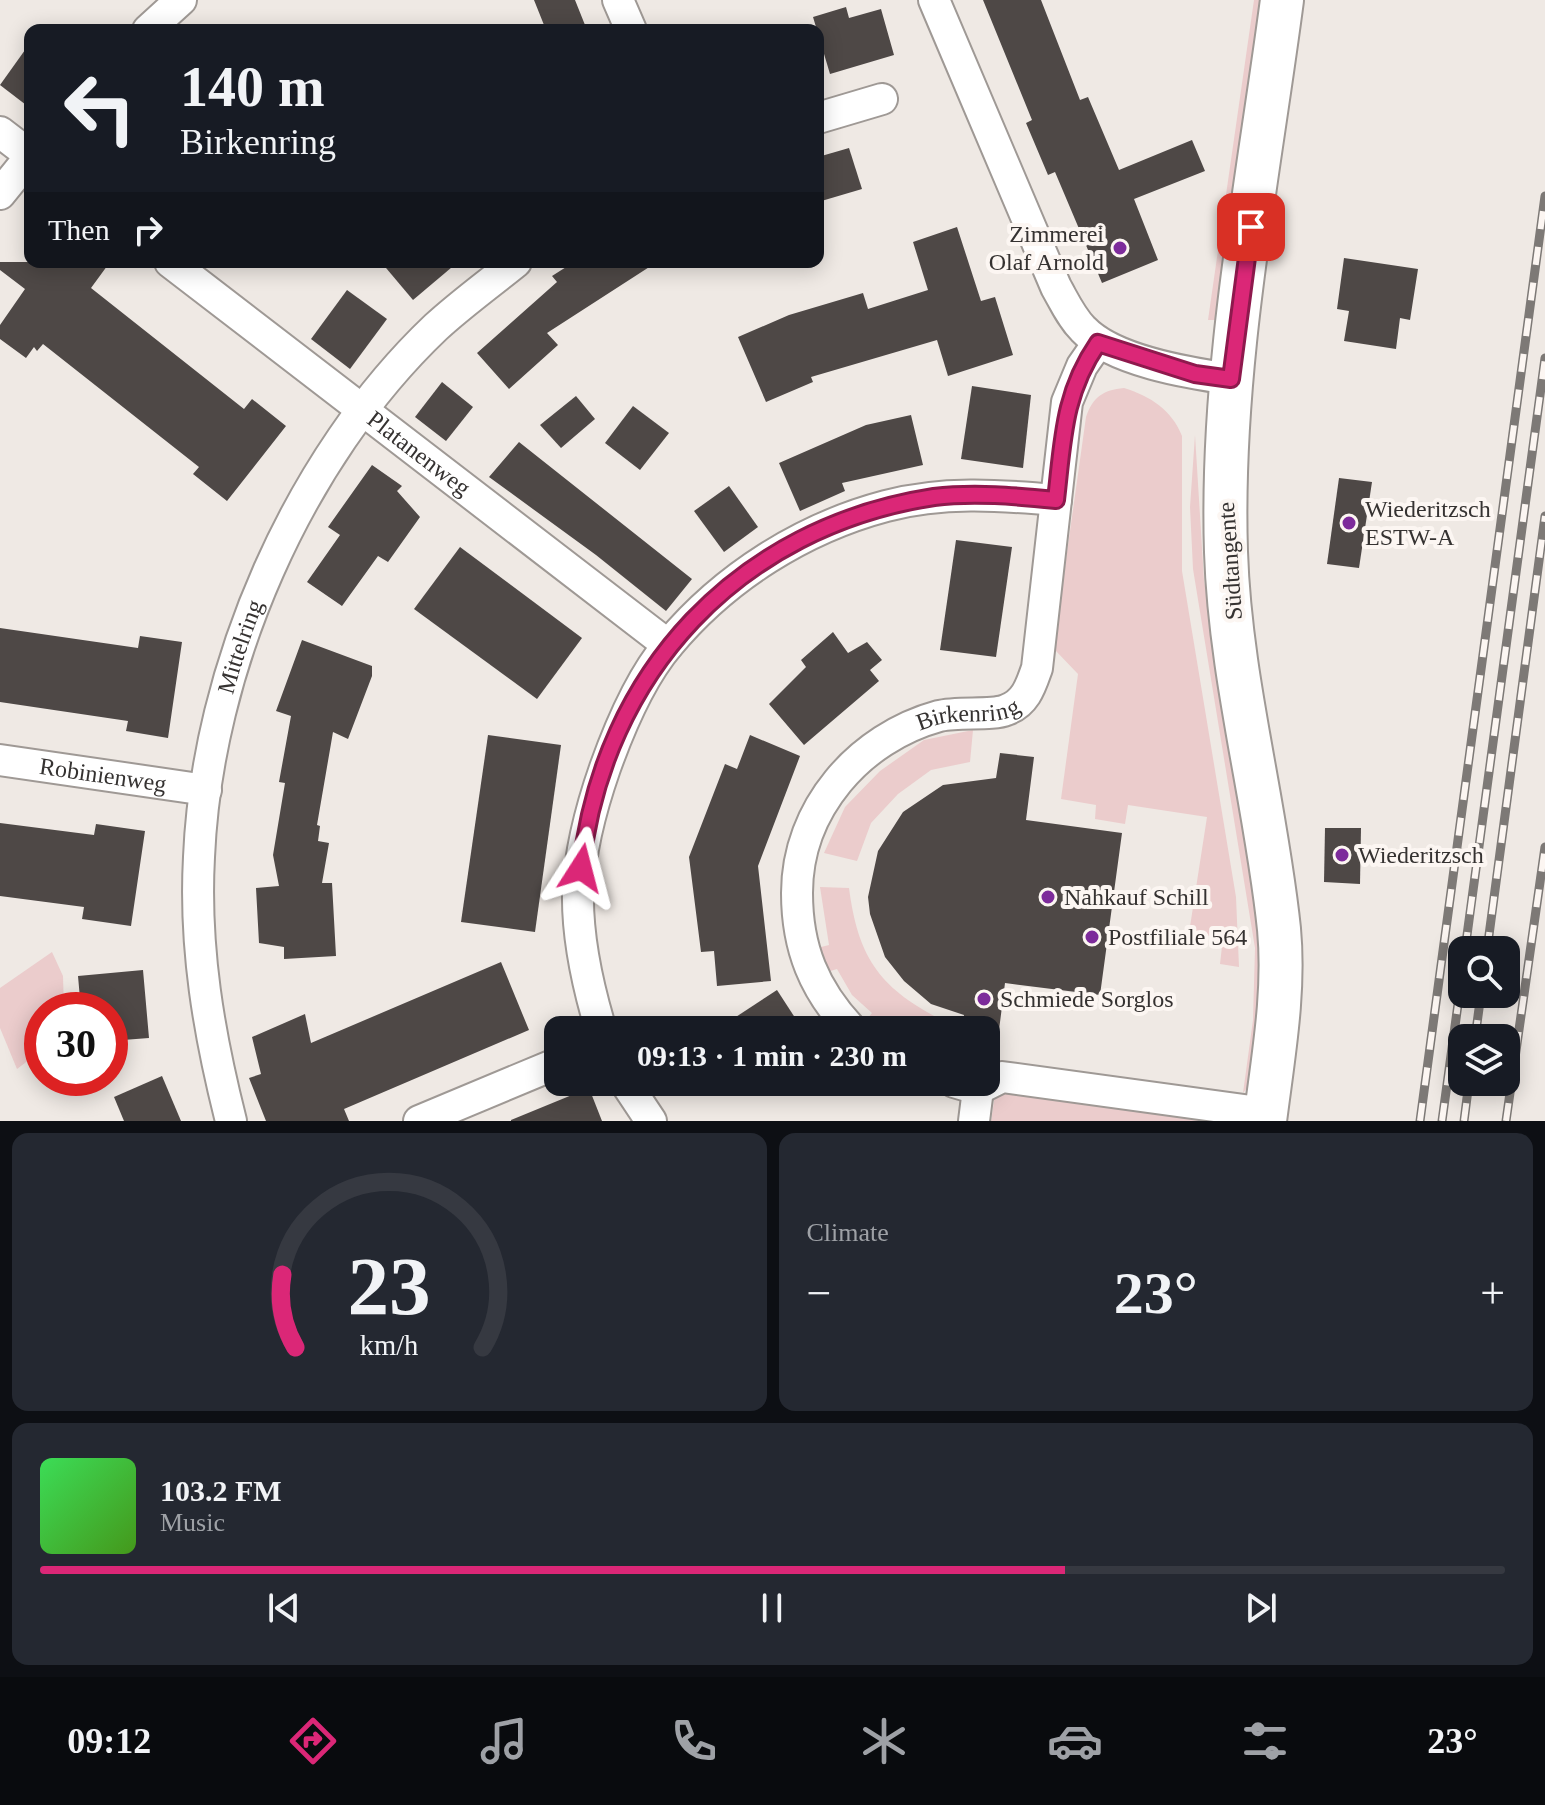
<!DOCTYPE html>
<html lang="en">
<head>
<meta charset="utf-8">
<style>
  :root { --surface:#171b24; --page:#242831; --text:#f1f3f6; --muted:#9ea1a6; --line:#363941; --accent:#db2777 }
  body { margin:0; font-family:"Times New Roman",serif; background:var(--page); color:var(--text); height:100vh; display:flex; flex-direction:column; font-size:30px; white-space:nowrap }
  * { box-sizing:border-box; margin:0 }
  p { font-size:26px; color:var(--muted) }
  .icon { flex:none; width:44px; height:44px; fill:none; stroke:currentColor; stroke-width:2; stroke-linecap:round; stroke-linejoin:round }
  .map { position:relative; height:1121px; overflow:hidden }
  .side { display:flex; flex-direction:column; gap:12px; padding:12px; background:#0d0f14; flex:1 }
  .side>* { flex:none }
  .banner { position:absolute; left:24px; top:24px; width:800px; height:244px; border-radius:16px; box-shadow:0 4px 20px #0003; background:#171b24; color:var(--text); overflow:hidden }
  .controls { position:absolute; left:1448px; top:936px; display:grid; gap:16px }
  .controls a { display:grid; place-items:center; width:72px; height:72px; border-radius:16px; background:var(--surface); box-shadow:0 4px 20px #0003; font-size:40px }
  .speed { position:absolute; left:24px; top:992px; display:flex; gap:16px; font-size:40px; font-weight:700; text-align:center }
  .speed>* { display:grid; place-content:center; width:104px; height:104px; border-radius:50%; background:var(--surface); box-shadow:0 4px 20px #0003; line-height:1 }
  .speed .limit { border:12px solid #d22; background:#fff; color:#111 }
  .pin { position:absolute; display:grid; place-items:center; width:68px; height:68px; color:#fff; margin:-34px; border-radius:16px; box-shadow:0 4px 12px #0006 }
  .me { position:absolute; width:88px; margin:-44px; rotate:9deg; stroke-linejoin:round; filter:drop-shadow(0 0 6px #0008) }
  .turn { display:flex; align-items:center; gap:28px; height:168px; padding:0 24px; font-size:36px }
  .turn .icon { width:104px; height:104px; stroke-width:2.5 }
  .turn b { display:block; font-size:56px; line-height:68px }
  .then { display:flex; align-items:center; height:76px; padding:0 24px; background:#0003; gap:16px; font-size:30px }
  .big { font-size:60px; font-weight:800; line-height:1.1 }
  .side .widget { flex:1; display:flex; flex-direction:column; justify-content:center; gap:12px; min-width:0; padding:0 28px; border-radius:16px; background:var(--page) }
  .side .dial { align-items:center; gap:0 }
  .dial svg { height:208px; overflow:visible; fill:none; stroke:var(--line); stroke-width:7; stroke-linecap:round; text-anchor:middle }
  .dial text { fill:var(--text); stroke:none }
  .song { display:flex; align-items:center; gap:24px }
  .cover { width:96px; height:96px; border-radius:12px; background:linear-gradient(135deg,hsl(130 70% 55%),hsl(100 70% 35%)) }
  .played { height:8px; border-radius:4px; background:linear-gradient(90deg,var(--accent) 70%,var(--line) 70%) }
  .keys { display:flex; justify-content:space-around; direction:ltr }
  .heat { display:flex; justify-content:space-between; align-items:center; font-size:44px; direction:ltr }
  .side .tiles { flex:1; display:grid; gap:12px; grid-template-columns:1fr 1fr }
  .widget:last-child { grid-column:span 2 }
  .trip { position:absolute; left:544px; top:1016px; width:456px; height:80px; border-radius:16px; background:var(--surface); box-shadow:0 4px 20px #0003; font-weight:800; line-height:80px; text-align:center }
  .tab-bar { display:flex; height:128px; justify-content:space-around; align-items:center; background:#090b0e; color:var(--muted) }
  .tab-bar .icon { width:56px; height:56px }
  .tab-bar .selected { color:var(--accent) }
  .tab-bar b { font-size:36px; color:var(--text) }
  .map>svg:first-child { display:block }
  .green { fill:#ebcccc }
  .building { fill:#4e4846 }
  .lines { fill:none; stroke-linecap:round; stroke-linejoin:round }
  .street-casing { stroke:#9f9995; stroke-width:34 }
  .secondary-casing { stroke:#9f9995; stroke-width:46 }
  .street { stroke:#fff; stroke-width:30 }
  .secondary { stroke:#fff; stroke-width:42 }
  .rail-casing { stroke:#7d7976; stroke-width:9 }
  .rail { stroke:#fcf6f2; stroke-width:6; stroke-dasharray:18; stroke-linecap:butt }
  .route-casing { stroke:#8e194d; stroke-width:20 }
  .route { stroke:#db2777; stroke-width:14 }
  .poi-dot { fill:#7d2b9b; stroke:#fcf6f2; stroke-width:3 }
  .labels { text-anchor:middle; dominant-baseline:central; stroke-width:8; stroke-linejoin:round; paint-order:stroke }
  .poi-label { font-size:24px; fill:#353231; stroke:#fcf6f2; text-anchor:start }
  .street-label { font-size:24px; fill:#353231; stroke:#fcf6f2 }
</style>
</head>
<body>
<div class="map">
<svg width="1545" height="1121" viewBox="0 0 1545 1121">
  <rect width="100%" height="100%" fill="#efe9e4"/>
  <g class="green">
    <path d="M1254,0H1264L1220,320H1208Z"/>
    <path d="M1124,388C1150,396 1172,410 1182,436V571L1236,897L1239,967L1220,964L1223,938L1189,933L1207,817L1128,805L1125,824L1095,819L1096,805L1061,799L1078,674L1056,651L1055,638L1086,417C1093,397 1103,390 1124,388Z"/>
    <path d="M1195,435L1204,580L1264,948L1254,1079L1243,1093L1253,1020L1255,948L1193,569L1190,507Z"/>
    <path d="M973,730L970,762L931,770L898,794L871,823L857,861L824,853L845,807L880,771L924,740Z"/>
    <path d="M820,887L849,888C858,956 878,987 940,1019L936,1030H873L864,1023L872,1013L852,995L837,969L827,972L817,948L829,945Z"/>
    <path d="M52,952L63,976L64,1010H42V1050L17,1069L0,1028V988Z"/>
    <path d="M1007,1090L1229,1121H991L995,1095Z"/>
  </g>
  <g class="building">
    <path d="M534,0H575L587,30H546Z"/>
    <path d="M983,0H1041L1080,100L1088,97L1119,170L1192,140L1205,171L1134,199L1158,260L1102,283L1055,172L1048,175L1026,123L1032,120Z"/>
    <path d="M846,7L849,18L881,9L894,55L830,74L813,17Z"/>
    <path d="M30,43V108L0,85Z"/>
    <path d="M849,148L862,189L818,202V157Z"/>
    <path d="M957,227L981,301L995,297L1013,355L948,376L937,340L811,377L813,382L766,402L738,337L789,315L863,293L868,309L928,290L913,242Z"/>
    <path d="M1344,258L1418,269L1410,320L1400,318L1396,349L1344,341L1349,311L1337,309Z"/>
    <path d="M0,262H110L91,288L244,409L252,399L286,426L227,501L193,474L199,467L43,344L37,351L34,347L26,358L0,339V325L25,289L0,270Z"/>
    <path d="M381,262H458L413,300Z"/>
    <path d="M574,262H657L547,333L558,345L509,389L477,353L557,282L552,276Z"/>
    <path d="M347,290L387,319L350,369L311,339Z"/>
    <path d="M442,382L473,407L446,441L415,417Z"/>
    <path d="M972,386L1031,395L1023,468L961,459Z"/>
    <path d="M576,396L595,419L561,448L540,425Z"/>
    <path d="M633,406L669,433L640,470L605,443Z"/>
    <path d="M911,415L923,465L842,483L845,491L800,511L779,463L866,425Z"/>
    <path d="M519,442L692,579L666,611L596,555L489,477Z"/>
    <path d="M372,465L402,486L397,491L420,517L388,562L378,556L342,606L307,582L340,535L328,527Z"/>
    <path d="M1339,478L1372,482L1359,568L1327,564Z"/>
    <path d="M729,486L758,527L724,552L694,511Z"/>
    <path d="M956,540L1012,547L996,657L940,650Z"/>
    <path d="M460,547L582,638L537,699L414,609Z"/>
    <path d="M0,628L138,648L140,636L182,642L168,738L126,731L128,721L0,702Z"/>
    <path d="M833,632L848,653L867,642L882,660L870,670L879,681L804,745L769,704L806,667L801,660Z"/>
    <path d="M302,640L372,666V676L348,739L333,732L317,825L320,826L318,841L329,843L322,883H332L336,956L284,959V947L259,943L256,888L279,886L273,855L285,783L279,782L291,716L276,711Z"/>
    <path d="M488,735L561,745L535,932L461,922Z"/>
    <path d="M750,735L800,756L758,866L771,981L717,986L714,951L701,952L689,857L725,764L737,769Z"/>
    <path d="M1000,753L1034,757L1026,820L1122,833L1100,995L1005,983L999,1030H962L964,1015L931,1004L904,981L885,957L870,914L868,897L878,851L903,812L943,785L996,778Z"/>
    <path d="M0,823L94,835L96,824L145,831L131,926L82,919L84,907L0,896Z"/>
    <path d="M1325,828H1361L1360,884L1324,882Z"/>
    <path d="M501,962L529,1030L344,1109L349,1121H266L249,1078L261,1074L252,1037L305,1014L311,1043Z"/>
    <path d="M143,970L149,1038L110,1041V1010H81L78,976Z"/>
    <path d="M777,990L803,1030H716Z"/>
    <path d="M162,1076L181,1121H124L114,1097Z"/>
    <path d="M589,1088L602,1121H511V1120Z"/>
  </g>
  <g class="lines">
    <g class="street-casing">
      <g id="street">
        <path d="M618,0L631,30"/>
        <path d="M934,0L1056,287C1064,301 1071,317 1083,329C1113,361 1188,373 1231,379"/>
        <path d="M148,30L181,0"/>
        <path d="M818,118L882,99"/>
        <path d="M0,132L30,155"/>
        <path d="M0,194L30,157"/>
        <path id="s1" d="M170,262L668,645"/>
        <path id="s2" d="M0,760L206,790"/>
        <path d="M601,1030C588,987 577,938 578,892C580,850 591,808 605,768C620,726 640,678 669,644C725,577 803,528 886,506C942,491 999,495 1056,500"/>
        <path id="s3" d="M852,1030C814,990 797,948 797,893C797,809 859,738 939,716C958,711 992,716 1006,710C1026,703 1031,685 1037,668L1067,402L1082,366L1098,343"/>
        <path d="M625,1082L651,1121"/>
        <path d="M954,1082L978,1089L1002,1077L1266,1113"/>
        <path id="s4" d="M231,1121C209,1034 194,948 199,857C207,668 298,458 436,327C461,304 490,283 516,262"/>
        <path d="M419,1121L558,1063"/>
        <path d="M974,1121L978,1089"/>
      </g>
    </g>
    <g class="secondary-casing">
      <path id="secondary" d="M1265,1121C1273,1057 1285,993 1279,929C1266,803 1230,678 1226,552C1220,367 1258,182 1282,0"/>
    </g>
    <use href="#street" class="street"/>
    <use href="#secondary" class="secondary"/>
    <g class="rail-casing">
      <g id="rail">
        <path d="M1465,950L1545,358"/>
        <path d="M1487,950L1545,516"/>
        <path d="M1475,1038L1481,994"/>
        <path d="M1420,1121L1545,196"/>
        <path d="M1442,1121L1462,975"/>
        <path d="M1464,1121L1469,1082"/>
        <path d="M1506,1121L1545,847"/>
      </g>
    </g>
    <use href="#rail" class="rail"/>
  </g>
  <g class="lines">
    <g class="route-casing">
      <path id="route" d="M581,868C603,672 739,527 934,497C974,492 1016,496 1056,500C1063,440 1063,394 1098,343L1195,374L1231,379L1251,227"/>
    </g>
    <use href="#route" class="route"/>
  </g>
  <g class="poi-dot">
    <circle cx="1120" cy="248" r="8"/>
    <circle cx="1349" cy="523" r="8"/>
    <circle cx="1342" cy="855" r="8"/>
    <circle cx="1048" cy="897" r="8"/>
    <circle cx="1092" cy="937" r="8"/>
    <circle cx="984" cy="999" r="8"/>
  </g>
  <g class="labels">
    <g class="poi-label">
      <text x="1104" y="234" text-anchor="end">Zimmerei<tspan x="1104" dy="28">Olaf Arnold</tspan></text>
      <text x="1365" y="509">Wiederitzsch<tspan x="1365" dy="28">ESTW-A</tspan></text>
      <text x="1358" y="855">Wiederitzsch</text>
      <text x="1064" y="897">Nahkauf Schill</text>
      <text x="1108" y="937">Postfiliale 564</text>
      <text x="1000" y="999">Schmiede Sorglos</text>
    </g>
    <g class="street-label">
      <text stroke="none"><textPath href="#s1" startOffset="314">Platanenweg</textPath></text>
      <text transform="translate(1230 561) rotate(-94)">Südtangente</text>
      <text stroke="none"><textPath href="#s4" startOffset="482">Mittelring</textPath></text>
      <text stroke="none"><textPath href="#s3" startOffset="424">Birkenring</textPath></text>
      <text stroke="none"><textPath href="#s2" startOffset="104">Robinienweg</textPath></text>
    </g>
  </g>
</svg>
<div class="controls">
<a><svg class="icon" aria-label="search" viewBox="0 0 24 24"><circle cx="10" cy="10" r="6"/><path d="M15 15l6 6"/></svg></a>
<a><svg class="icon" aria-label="layers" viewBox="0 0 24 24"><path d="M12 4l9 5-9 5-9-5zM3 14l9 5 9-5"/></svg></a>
</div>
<div class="speed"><div class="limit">30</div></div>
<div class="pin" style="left:1251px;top:227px;background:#d93025"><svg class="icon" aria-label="arrive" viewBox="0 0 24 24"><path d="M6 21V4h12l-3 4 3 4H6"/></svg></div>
<svg class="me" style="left:581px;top:868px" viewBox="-20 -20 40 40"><path d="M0-17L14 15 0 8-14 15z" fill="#db2777" stroke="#fff" stroke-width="4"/></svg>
<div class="trip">09:13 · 1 min · 230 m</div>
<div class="banner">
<div class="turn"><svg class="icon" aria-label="left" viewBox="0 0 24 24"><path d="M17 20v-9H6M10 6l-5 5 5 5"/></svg><div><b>140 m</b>Birkenring</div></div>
<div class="then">Then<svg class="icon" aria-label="right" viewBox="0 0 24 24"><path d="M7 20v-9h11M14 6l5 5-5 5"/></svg></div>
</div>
</div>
<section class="side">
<div class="tiles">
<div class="widget dial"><svg viewBox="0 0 100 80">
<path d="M14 69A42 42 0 1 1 86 69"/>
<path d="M14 69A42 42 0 0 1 9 41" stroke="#db2777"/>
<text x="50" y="56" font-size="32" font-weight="700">23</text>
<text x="50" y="72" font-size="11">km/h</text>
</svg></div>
<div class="widget"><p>Climate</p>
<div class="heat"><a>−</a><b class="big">23°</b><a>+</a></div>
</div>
<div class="widget">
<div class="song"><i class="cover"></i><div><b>103.2 FM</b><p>Music</p></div></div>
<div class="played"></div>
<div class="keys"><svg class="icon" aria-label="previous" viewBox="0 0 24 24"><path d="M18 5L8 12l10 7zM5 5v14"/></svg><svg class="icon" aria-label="pause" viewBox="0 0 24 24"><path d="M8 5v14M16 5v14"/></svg><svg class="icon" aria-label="next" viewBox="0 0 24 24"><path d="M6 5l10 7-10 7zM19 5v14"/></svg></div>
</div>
</div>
</section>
<nav class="tab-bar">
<b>09:12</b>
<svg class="icon selected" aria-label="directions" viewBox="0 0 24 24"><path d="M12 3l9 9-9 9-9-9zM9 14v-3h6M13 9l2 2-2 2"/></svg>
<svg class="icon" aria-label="music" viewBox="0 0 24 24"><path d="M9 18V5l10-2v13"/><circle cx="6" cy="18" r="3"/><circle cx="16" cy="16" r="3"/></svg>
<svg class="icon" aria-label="phone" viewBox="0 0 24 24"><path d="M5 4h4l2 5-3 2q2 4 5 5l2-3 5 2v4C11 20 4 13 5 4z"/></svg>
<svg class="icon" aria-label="climate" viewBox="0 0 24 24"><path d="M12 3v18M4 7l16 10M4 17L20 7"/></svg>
<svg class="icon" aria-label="car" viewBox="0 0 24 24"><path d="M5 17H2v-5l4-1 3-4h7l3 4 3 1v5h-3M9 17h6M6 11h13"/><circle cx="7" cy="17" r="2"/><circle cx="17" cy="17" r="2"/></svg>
<svg class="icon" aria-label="filters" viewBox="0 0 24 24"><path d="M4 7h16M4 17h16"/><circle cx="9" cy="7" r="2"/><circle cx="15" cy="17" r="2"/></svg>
<b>23°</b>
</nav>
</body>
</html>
